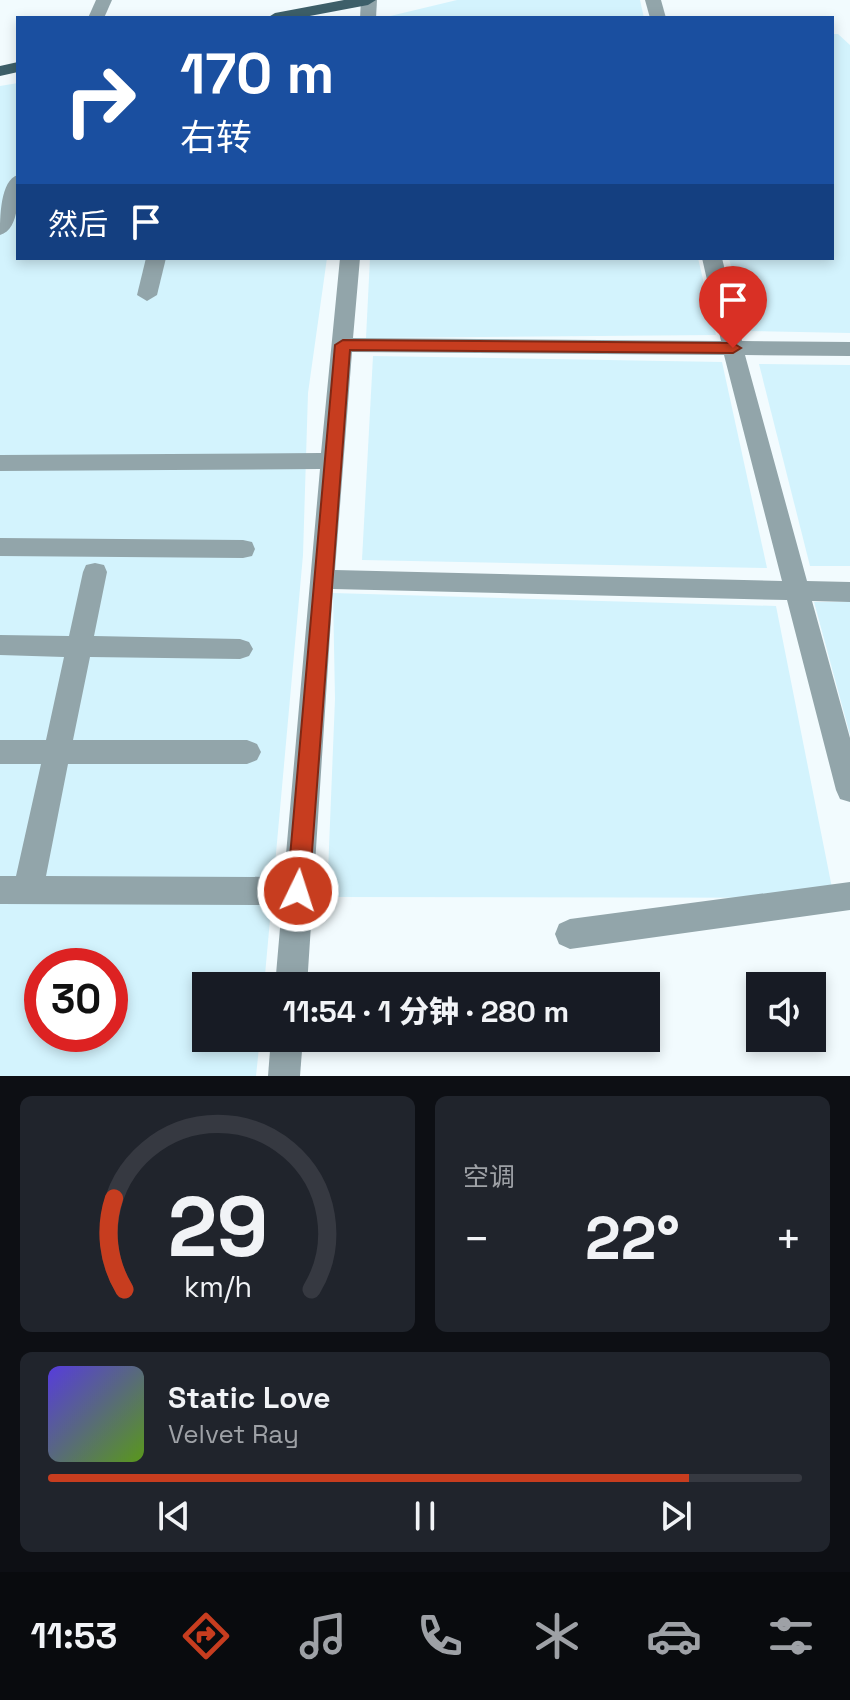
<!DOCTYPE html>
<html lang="zh">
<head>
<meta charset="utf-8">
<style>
  :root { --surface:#171b24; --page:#20242c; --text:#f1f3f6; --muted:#9ea1a6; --line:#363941; --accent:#c73d1f }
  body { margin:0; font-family:"Space Grotesk","Noto Sans SC",sans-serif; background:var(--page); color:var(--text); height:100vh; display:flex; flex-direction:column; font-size:30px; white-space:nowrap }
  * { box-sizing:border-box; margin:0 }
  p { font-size:26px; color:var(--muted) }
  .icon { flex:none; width:44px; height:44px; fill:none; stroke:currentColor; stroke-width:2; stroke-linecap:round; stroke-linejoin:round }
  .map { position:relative; height:1076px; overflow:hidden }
  .drawer { display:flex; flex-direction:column; gap:20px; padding:20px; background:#0d0f14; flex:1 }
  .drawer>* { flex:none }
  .hud { position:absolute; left:16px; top:16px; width:818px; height:244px; border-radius:0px; box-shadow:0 4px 12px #0003; background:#1a4fa0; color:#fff; overflow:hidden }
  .controls { position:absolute; left:746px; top:972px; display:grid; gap:16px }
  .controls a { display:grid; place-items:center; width:80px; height:80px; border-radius:0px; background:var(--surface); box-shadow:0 4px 12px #0003; font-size:40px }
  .speed { position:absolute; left:24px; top:948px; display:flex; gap:16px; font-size:40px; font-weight:700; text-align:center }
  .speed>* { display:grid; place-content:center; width:104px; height:104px; border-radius:50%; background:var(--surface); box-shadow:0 4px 12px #0003; line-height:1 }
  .speed .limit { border:12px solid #d22; background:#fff; color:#111 }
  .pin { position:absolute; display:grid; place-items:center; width:68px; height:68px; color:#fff; margin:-82px -34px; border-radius:50% 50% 50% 0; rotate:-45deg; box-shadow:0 0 8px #0007 }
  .pin .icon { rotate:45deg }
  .me { position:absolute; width:88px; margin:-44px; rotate:4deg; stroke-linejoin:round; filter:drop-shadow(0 0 6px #0008) }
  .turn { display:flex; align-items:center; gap:28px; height:168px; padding:0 32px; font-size:36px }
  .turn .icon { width:104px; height:104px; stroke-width:2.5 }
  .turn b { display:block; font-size:56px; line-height:68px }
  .then { display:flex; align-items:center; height:76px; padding:0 32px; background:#0003; gap:16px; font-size:30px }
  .big { font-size:60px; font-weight:800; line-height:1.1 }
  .drawer .card { flex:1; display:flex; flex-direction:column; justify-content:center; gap:12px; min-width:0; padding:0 28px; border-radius:12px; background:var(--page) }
  .drawer .dial { align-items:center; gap:0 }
  .dial svg { height:208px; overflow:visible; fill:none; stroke:var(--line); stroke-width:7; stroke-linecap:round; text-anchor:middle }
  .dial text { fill:var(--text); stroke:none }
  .song { display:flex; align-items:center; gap:24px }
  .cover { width:96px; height:96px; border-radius:12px; background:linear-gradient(135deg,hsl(250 70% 55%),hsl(90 70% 35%)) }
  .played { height:8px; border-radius:4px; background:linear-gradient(90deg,var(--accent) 85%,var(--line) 85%) }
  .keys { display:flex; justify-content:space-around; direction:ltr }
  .heat { display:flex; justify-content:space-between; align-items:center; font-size:44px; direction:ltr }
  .drawer .tiles { flex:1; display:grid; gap:20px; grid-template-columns:1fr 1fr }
  .card:last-child { grid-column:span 2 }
  .trip { position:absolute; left:192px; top:972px; width:468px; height:80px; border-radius:0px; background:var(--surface); box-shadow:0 4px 12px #0003; font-weight:800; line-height:80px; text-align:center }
  .tab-bar { display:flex; height:128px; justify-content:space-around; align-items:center; background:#090b0e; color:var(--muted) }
  .tab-bar .icon { width:56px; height:56px }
  .tab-bar .selected { color:var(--accent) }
  .tab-bar b { font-size:36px; color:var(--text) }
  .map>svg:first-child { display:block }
  .built { fill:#d3f3fd; fill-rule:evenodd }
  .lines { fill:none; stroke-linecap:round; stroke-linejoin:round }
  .minor { fill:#92a5aa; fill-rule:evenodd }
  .major { fill:#3d5f69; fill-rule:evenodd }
  .route { fill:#c73d1f; stroke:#812814; stroke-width:2 }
</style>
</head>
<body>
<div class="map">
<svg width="850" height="1076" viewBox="0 0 850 1076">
  <rect width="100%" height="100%" fill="#f2fbfe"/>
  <g class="built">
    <path d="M457,0H640L644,18H382Z"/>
    <path d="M832,34H838L850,45V333L746,331L729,258H832Z"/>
    <path d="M18,83V258H327L308,393L303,555L264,986H206V1038H260L256,1076H0V86ZM42,966H110V1034H42Z"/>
    <path d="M370,258H698L716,335L366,338Z"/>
    <path d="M373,356L722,362L767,568L362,560Z"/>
    <path d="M759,364L850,365V566H810Z"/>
    <path d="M333,593L776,606L834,898L327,897L335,699Z"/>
    <path d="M814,602H850V735Z"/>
  </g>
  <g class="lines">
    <g class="minor">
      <path d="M96,0H112L104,18H88Z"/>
      <path d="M361,0H377L376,18H360Z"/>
      <path d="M645,0H661L666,18H650Z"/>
      <path d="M18,175C18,192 21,229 0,235C0,218 0,180 18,175Z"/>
      <path d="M146,258H166L157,295L147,301L137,295Z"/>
      <path d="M340,258H360L353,338L721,341L702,258H722L742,341L850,342V356L745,355L807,581L850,582V602L812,601L850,738V802L840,799L836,790L787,600L333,589L307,986H275L282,905L0,904V876H16L41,764H0V740H46L64,657L0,655V635L69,636L83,572L86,565L95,563L104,565L107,572L94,636L240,639L249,642L253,649L249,656L240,659L90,657L73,740H247L257,744L261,752L257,760L247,764H68L46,876L284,877L320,469L0,471V455L321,453ZM352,352L724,355L782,581L335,570Z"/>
      <path d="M0,538L243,540L252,542L255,549L252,556L243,558L0,556Z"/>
      <path d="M850,882V910L570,949L559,944L555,934L559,924L570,919Z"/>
      <path d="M271,1038H303L300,1076H268Z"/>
    </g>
    <g class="major">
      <path d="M344,0H376L368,5L299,18H267L275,13Z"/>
      <path d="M18,62V72L0,76V66Z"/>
    </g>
  </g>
  <path class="route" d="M343,340L733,343L741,348L733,353L350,350L309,891L306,898L298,901L290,898L287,891L335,345Z"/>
</svg>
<div class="controls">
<a><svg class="icon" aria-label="sound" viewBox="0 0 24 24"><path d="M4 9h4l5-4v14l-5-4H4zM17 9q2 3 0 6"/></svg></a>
</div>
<div class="speed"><div class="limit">30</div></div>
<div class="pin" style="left:733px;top:348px;background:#d93025"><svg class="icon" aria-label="arrive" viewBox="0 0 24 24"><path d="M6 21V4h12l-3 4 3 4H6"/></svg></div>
<svg class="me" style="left:298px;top:891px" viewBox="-20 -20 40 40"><circle r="17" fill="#c73d1f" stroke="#fff" stroke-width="3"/><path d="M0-11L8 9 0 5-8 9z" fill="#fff"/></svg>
<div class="trip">11:54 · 1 分钟 · 280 m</div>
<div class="hud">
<div class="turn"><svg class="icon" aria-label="right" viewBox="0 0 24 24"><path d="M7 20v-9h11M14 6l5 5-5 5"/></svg><div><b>170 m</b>右转</div></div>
<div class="then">然后<svg class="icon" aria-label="arrive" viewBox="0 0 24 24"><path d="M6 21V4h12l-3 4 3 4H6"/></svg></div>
</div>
</div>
<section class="drawer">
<div class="tiles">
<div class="card dial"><svg viewBox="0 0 100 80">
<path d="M14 69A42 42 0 1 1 86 69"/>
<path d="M14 69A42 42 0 0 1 10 34" stroke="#c73d1f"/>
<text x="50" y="56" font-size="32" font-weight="700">29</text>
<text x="50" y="72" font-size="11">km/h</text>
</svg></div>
<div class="card"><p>空调</p>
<div class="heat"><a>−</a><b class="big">22°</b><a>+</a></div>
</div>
<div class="card">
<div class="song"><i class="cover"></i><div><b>Static Love</b><p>Velvet Ray</p></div></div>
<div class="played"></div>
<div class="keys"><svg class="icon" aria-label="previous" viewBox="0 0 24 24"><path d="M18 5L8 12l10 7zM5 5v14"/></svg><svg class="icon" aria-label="pause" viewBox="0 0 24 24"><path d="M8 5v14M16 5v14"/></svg><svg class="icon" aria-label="next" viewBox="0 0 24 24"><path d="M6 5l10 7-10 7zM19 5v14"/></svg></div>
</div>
</div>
</section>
<nav class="tab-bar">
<b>11:53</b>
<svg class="icon selected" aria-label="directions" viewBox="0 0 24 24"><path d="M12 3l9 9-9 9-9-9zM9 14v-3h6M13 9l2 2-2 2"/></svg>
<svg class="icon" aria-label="music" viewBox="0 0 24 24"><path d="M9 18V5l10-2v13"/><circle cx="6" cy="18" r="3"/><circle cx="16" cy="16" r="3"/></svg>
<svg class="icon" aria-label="phone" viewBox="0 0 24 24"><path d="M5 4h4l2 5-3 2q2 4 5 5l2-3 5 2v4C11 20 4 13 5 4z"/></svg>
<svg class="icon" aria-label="climate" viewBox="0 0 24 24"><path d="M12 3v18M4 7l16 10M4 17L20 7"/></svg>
<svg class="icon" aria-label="car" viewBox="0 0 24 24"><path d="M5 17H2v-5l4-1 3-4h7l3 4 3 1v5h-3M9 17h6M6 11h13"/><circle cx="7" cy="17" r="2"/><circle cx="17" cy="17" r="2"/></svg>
<svg class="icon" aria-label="filters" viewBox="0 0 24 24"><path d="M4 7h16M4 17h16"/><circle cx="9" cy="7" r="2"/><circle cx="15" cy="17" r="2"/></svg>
</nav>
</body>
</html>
